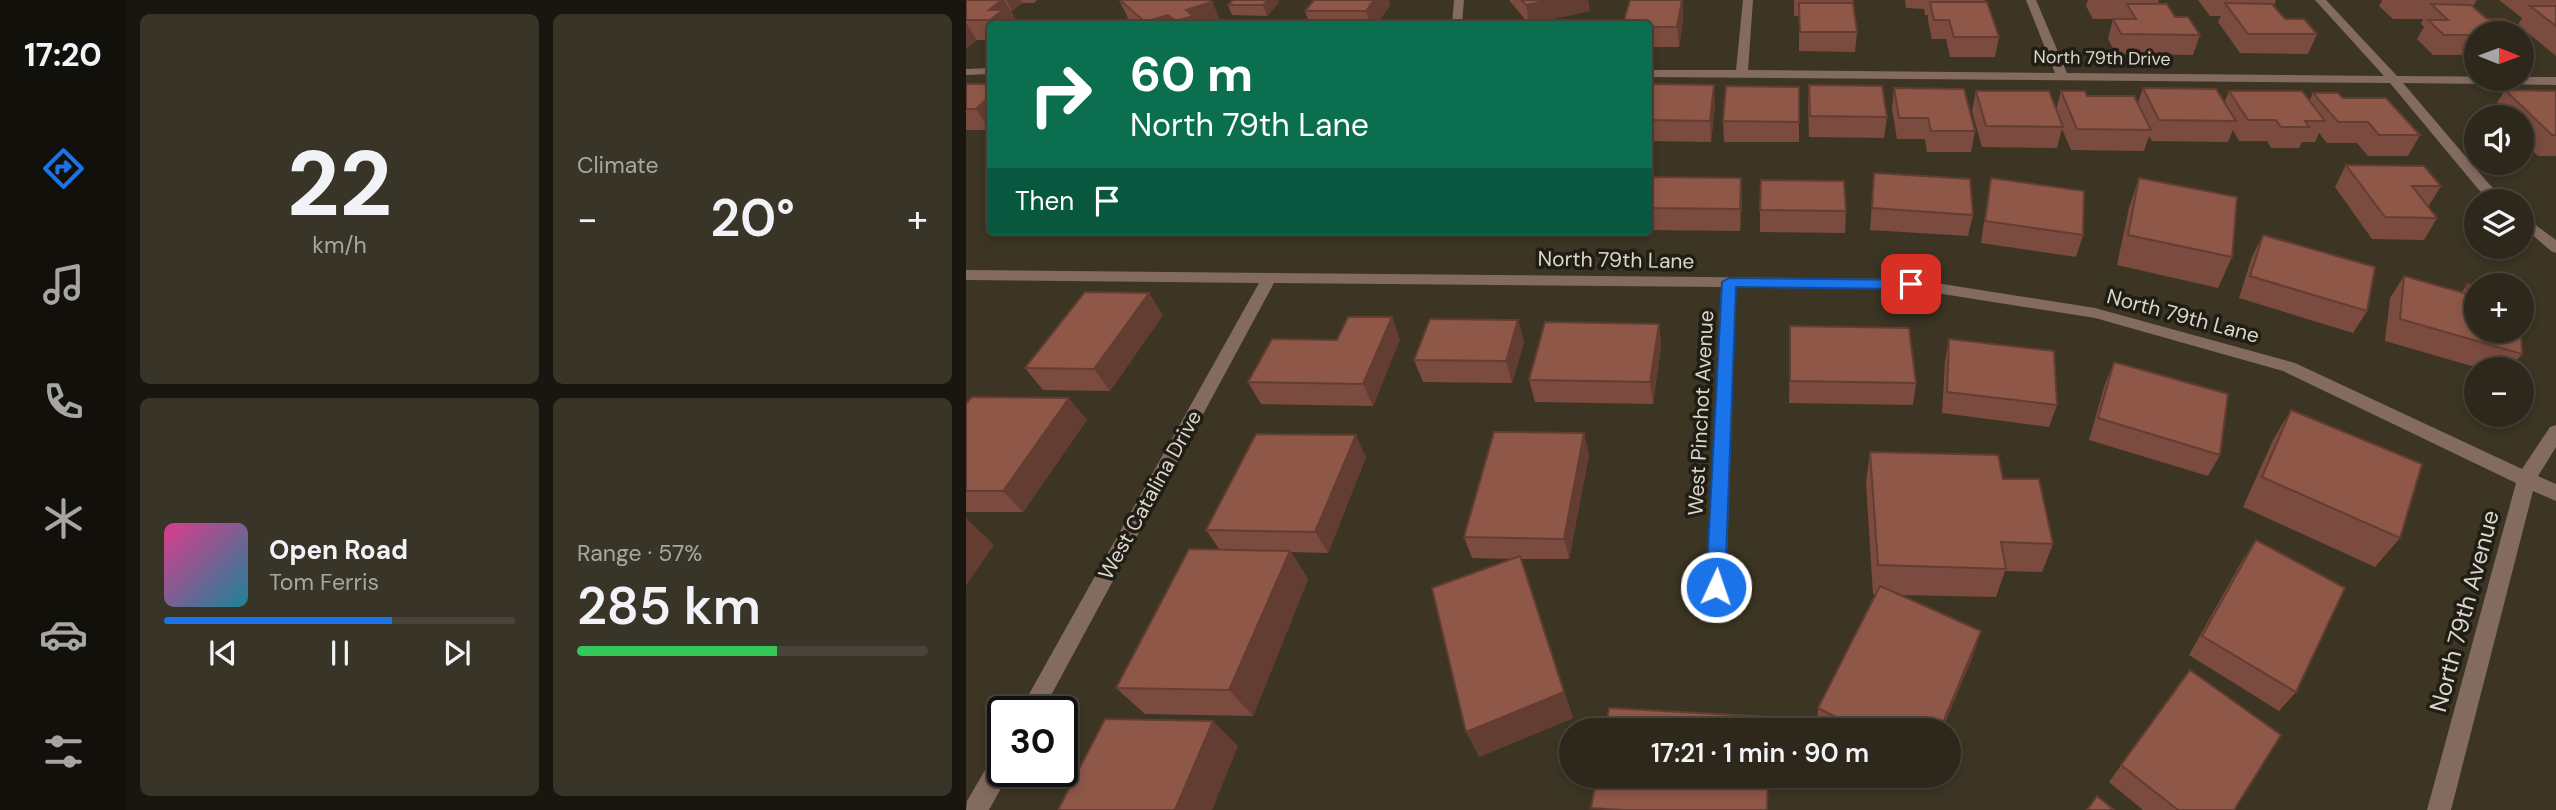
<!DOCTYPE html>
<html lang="en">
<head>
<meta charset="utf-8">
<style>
  :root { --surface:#2d281b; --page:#393428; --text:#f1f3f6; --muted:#a7a6a3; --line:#48443a; --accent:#1a73e8 }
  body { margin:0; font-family:"DM Sans",sans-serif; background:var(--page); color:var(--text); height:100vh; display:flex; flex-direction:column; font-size:26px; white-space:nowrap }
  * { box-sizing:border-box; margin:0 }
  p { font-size:23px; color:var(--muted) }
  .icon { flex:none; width:38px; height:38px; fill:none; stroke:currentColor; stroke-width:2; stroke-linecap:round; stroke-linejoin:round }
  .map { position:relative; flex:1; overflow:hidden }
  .panel { display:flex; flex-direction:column; gap:14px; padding:14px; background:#19160f; width:840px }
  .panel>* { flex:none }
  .hud { position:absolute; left:21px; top:21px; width:665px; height:214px; border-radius:7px; box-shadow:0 4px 10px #0003,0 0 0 2px var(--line); background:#0b6e4f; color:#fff; overflow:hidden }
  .needle { width:46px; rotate:91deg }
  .tools { position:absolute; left:1498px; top:21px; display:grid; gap:14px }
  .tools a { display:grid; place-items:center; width:70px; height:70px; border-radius:50%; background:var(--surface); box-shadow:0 4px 10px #0003,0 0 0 2px var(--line); font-size:35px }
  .speed { position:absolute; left:21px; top:696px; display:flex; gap:14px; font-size:35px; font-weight:700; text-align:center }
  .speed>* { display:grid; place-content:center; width:91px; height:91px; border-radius:50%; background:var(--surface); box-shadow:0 4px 10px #0003,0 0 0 2px var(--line); line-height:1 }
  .speed .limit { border:4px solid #111; border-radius:10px; background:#fff; color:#111 }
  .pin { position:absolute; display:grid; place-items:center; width:60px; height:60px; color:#fff; margin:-30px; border-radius:14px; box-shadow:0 4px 10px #0006 }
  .me { position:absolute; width:77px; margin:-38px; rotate:3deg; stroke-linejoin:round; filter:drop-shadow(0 0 5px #0008) }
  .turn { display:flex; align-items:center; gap:24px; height:147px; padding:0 28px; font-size:32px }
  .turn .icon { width:91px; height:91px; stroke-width:2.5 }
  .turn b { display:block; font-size:49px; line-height:60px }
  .then { display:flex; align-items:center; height:66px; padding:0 28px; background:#0003; gap:14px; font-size:26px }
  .big { font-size:52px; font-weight:600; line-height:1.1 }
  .panel .widget { flex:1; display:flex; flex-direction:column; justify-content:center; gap:10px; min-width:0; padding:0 24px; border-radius:10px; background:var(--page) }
  .panel .dial { align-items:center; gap:0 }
  .dial b { font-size:91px; line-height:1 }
  .song { display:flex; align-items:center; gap:21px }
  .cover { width:84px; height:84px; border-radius:10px; background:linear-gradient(135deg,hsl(330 70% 55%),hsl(190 70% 35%)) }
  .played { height:7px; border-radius:4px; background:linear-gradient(90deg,var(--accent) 65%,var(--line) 65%) }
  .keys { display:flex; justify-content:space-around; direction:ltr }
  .heat { display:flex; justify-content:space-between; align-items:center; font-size:38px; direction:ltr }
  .charge { height:10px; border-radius:5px; background:linear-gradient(90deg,#34c759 57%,var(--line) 0) }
  .panel .tiles { flex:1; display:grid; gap:14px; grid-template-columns:repeat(2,1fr) }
  .trip { position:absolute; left:593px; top:718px; width:402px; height:70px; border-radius:35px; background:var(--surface); box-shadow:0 4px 10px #0003,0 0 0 2px var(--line); font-weight:600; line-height:70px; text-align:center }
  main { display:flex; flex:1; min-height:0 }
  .tabs { display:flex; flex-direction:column; width:126px; justify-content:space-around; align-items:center; background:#12100b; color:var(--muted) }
  .tabs .icon { width:49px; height:49px }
  .tabs .current { color:var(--accent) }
  .tabs b { font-size:32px; color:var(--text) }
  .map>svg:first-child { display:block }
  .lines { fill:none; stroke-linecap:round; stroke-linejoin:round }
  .minor { fill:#836b60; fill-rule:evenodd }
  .wall { fill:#7a4b3e }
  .shaded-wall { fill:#633d32 }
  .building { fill:#8e5748; stroke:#633d32; stroke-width:2 }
  .route { fill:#1a73e8; stroke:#114b97; stroke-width:2 }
  .labels { text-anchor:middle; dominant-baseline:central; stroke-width:7; stroke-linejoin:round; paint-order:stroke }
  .far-street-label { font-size:18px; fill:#dbd6cc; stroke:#201d15 }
  .street-label { font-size:21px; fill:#dbd6cc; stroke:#201d15 }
  .near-street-label { font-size:24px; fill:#dbd6cc; stroke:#201d15 }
</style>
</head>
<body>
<main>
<nav class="tabs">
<b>17:20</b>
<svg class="icon current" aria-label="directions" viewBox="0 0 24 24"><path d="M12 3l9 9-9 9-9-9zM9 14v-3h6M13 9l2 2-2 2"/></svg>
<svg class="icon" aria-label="music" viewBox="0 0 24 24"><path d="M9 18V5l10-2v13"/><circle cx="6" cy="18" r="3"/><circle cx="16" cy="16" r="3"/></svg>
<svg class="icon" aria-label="phone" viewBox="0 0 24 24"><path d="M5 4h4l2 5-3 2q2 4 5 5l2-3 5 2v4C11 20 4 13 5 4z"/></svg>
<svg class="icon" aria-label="climate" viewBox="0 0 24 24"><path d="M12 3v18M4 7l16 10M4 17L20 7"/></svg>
<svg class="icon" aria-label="car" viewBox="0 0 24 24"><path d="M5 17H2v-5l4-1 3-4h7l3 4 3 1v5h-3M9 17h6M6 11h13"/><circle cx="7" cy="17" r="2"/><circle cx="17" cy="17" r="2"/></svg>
<svg class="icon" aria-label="filters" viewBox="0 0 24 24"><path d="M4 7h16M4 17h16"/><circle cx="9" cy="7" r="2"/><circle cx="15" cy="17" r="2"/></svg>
</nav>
<section class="panel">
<div class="tiles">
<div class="widget dial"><b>22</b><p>km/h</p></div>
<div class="widget"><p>Climate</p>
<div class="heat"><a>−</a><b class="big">20°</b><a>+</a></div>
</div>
<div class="widget">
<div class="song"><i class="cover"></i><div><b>Open Road</b><p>Tom Ferris</p></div></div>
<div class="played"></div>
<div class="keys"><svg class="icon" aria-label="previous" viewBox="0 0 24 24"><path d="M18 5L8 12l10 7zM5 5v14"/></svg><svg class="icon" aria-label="pause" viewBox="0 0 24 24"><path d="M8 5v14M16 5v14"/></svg><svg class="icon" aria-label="next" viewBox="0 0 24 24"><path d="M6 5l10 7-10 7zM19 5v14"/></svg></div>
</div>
<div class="widget"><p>Range · 57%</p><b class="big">285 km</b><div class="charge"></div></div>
</div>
</section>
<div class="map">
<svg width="1590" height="810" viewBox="0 0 1590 810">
  <rect width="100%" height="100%" fill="#3c3524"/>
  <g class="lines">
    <g class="minor">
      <path d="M488,0H498L496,24H486Z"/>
      <path d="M777,0H787L782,70L1089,73L1060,0H1070L1101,73L1418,76L1349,0H1360L1431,76L1590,77V85L1437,83L1523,184L1541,201H1526L1513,190L1424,83L682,77V70H770Z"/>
      <path d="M24,68V74L0,75V69Z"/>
      <path d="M1556,215L1590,240V253L1585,251L1556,226Z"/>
      <path d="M0,270L945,279L1129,308L1329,363L1556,469L1584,427L1590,425V447L1572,476L1590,484V501L1567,491L1485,810H1461L1550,483L1317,371L1129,318L945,289L770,287L760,587L757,593L750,596L743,593L740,587L755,287L308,283L76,712H53L293,283L0,280Z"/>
      <path d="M37,749V772H44L23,810H0L1,801L29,753Z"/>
    </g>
  </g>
  <g class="wall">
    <path d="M0,0H71L68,3H56L45,11L49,18L44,22L46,24H24V40H11L0,48Z"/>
    <path d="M153,0H243L246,2L254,21L244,24H169L162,18Z"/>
    <path d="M348,0H423L424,5L411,24H340L343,22L339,11Z"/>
    <path d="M543,0H622L624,11L563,24Z"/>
    <path d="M716,0L717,20L713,47H682V24Z"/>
    <path d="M828,0H887L891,32L889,52L833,51V16H828Z"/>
    <path d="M939,0H1019V2L1033,37L1029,57H984L980,39H966L962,21V15H959L958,9L940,8Z"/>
    <path d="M1122,0H1193L1192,4L1234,35L1227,55L1150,54L1142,39L1147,19H1156H1127L1120,6Z"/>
    <path d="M1232,0H1310L1308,5L1319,19L1351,34L1342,54L1274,53L1252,22L1255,16H1244Z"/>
    <path d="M1416,0H1511L1507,6L1521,19H1539L1560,35L1556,42V33H1510V55H1467L1451,39L1458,27L1455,24L1457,19H1427L1413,6Z"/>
    <path d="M1533,0H1590V56L1552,25L1556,18Z"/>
    <path d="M313,2L301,16L266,15L262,5Z"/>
    <rect x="0" y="84" width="24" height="46"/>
    <path d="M682,84L749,105L745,142L682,141Z"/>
    <path d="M843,85L921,117L918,138L843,137L842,106Z"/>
    <path d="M928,88L1009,131L1005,152H961L959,139H931L926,109Z"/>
    <path d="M1177,88L1258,103L1263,91L1343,101L1347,93L1377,98L1454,135L1442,156H1402L1391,143H1361L1353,133L1349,142H1336L1333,148H1305L1301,141H1273L1267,130L1262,142L1186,141L1183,136L1178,151L1105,150L1096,129L1091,148L1016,147L1006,111L1010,91L1090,110L1095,91L1172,103Z"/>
    <path d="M1539,90L1590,91V156H1572L1556,141V117H1532L1526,111Z"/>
    <path d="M757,121L833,122V142H758Z"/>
    <path d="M1380,165L1475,186L1462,207L1471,218L1458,240L1406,239L1369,187Z"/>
    <path d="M908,173L1007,215L1002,236L904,230Z"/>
    <path d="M682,177L776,200L774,231L682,230Z"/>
    <path d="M1025,178L1117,235L1110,257L1015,243L1021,200Z"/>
    <path d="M1173,178L1266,257L1252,288L1151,265L1163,208Z"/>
    <path d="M794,210L880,211L879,233L794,232Z"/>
    <path d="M1297,235L1401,311L1387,333L1273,298L1286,257Z"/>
    <path d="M1438,276L1496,292L1501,284L1556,354L1543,369H1516L1419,341L1424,298Z"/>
    <path d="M197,315L144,391L77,390L59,368Z"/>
    <path d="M552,320L558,342L546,383L457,382L448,360Z"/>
    <path d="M693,324L695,346L687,404L569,402L563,380Z"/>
    <path d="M824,326L950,383L947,405L823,403Z"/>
    <path d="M434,339L407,406L295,404L282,382L371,340Z"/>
    <path d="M983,339L1091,405L1083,427L976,413L979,361Z"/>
    <path d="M1148,362L1254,455L1242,476L1123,440L1139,384Z"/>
    <path d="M0,404L121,420L57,512H0Z"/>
    <path d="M1325,410L1434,538L1409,567L1277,507L1307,440Z"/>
    <path d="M618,433L623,455L603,559H554L607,718L513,757L547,559L506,558L498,537Z"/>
    <path d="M904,452L1037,479L1087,544L1076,572L1039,571L1030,597L933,595L1015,631L1006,658L976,730H850L852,708L910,594H907L900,482Z"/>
    <path d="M400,457L362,553L325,552L342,579L287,716L179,714L150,688L254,550L240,530Z"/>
    <path d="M1290,540L1330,692L1313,711L1223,655L1276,561Z"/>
    <path d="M1224,670L1268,810H1177L1143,782Z"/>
    <path d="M931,775H957L953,786Z"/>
  </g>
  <g class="shaded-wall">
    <path d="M36,0H38L49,18L44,22L46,24H26L24,20L23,10Z"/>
    <path d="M40,0H55L56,3L46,11Z"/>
    <path d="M302,0H312L313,2L301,16L297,5Z"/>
    <path d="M408,0H423L424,5L411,24H404L400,11Z"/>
    <path d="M583,0H622L624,11L563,24L560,5Z"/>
    <path d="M716,0L717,20L713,47L711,27Z"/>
    <path d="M246,2L254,21L244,24H211L210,21L220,10Z"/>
    <path d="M202,15L207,24H181L179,22Z"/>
    <path d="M0,23L11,40L0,48Z"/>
    <path d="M748,85L749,105L745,142L744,121Z"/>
    <path d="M24,96V130L10,109Z"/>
    <path d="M775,178L776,200L774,231V209Z"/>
    <path d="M183,293L197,315L144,391L128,369Z"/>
    <path d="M426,317L434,339L407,406L397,384Z"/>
    <path d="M552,320L558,342L546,383L540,361Z"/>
    <path d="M693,324L695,346L687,404L684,382Z"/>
    <path d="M103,398L121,420L57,512L37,491Z"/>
    <path d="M618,433L623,455L603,559L598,539Z"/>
    <path d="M390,435L400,457L362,553L349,532Z"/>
    <path d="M0,518L28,545L0,585Z"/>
    <path d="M324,551L342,579L287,716L263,690Z"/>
    <path d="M563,585L607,718L513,757L500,732Z"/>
    <path d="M1015,631L1006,658L976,730H974Z"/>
    <path d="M247,721L272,746L246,810H209Z"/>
  </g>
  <g class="building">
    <path d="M0,0H36L23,10H37L24,20H0Z"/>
    <path d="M154,0H243L246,2L220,10L227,16L210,21L202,15L179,22Z"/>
    <path d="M267,0H302L297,5H262Z"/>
    <path d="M348,0H408L400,11H339Z"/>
    <path d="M555,0H583L560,5Z"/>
    <path d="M664,0H716L711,27H682V24H657Z"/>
    <path d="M964,2H1021L1033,37H988L983,20H968Z"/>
    <path d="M833,3H887L891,32H834Z"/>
    <path d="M1259,3L1306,4L1319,19H1338L1351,34H1282Z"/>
    <path d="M1161,4H1201L1209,17H1222L1234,35L1155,34L1147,19H1170Z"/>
    <path d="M1465,4L1505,5L1521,19H1539L1560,35H1556V33H1510V35H1478L1462,20H1482Z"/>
    <path d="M1564,6H1590V26Z"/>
    <path d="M342,22L394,23L393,24H340Z"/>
    <path d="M0,84H24V96L10,109H0Z"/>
    <path d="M682,84L748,85L744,121L682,120Z"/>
    <path d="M843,85L916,86L921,117L844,116Z"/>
    <path d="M760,86L833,87V122L757,121Z"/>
    <path d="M928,88L998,89L1009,131H965L962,118H933Z"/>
    <path d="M1177,88L1250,89L1270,121L1193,120Z"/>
    <path d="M1539,90L1590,91V135H1586Z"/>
    <path d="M1010,91H1083L1097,127L1020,126Z"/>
    <path d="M1095,91H1119L1121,96H1168L1185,130L1111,129Z"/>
    <path d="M1263,91H1336L1359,121H1339L1343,127H1315L1310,120H1282Z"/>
    <path d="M1347,93H1372L1377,98H1420L1454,135H1413L1402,122H1372Z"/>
    <path d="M1380,165L1458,166L1475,186H1446L1471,218L1419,217Z"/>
    <path d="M908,173L1004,179L1007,215L906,208Z"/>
    <path d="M682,177L775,178L774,209L682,208Z"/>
    <path d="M1025,178L1118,191L1117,235L1019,221Z"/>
    <path d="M1173,178L1271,197L1266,257L1162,235Z"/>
    <path d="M795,180L878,181L880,211L794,210Z"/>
    <path d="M1297,235L1409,267L1401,311L1284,276Z"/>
    <path d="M1438,276L1501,294V284L1510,287V331H1555L1556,354L1434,319Z"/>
    <path d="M119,292L183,293L128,369L59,368Z"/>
    <path d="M382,317H426L397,384L282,382L306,339L371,340Z"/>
    <path d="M464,319L552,320L540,361L448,360Z"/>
    <path d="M579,322L693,324L684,382L563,380Z"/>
    <path d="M824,326L943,328L950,383L824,381Z"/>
    <path d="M983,339L1088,351L1091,405L981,392Z"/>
    <path d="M1148,362L1262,394L1254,455L1132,418Z"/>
    <path d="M6,397L103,398L37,491H0V404Z"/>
    <path d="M1325,410L1456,464L1434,538L1296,477Z"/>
    <path d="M528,432L618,433L598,539L498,537Z"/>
    <path d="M290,434L390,435L349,532L240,530Z"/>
    <path d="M904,452L1032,455L1037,479H1073L1087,544L1035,542L1040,569L912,565Z"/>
    <path d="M1290,540L1379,588L1330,692L1236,636Z"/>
    <path d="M223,549L324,551L263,690L150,688Z"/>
    <path d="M554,556L598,692L500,732L466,588Z"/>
    <path d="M914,586L1015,631L974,730H895L852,708Z"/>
    <path d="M1224,670L1315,735L1268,810H1212L1155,765Z"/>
    <path d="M643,708L805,717V730H639Z"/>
    <path d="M139,719L247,721L209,810H92Z"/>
    <path d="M631,775H802L801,810H657L625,808Z"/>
    <path d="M1131,796L1148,810H1121Z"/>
  </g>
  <path class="route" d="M763,278L945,280L952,284L945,289L770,287L759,587L756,593L750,595L743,593L740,587L756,282Z"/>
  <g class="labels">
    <g class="far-street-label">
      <text transform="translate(1136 58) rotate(1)">North 79th Drive</text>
    </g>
    <g class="street-label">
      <text transform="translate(650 260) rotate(1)">North 79th Lane</text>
      <text transform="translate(1217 316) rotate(15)">North 79th Lane</text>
      <text transform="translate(735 413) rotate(-87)">West Pinchot Avenue</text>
      <text transform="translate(184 495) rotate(-61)">West Catalina Drive</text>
    </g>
    <g class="near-street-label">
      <text transform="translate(1498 611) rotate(-75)">North 79th Avenue</text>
    </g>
  </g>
</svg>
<div class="tools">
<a><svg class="needle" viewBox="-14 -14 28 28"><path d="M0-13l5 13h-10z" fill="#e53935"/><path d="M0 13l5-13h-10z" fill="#a7a6a3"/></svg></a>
<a><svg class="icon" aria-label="sound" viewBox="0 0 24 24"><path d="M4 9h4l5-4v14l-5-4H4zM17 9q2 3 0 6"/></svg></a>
<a><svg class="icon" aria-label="layers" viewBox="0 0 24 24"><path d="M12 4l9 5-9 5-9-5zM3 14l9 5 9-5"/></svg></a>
<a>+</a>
<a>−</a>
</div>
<div class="speed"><div class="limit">30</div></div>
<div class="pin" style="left:945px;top:284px;background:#d93025"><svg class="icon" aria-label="arrive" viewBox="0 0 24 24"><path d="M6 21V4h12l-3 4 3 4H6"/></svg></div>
<svg class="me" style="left:750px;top:587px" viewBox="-20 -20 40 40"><circle r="17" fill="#1a73e8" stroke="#fff" stroke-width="3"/><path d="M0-11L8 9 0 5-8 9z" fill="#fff"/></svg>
<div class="trip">17:21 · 1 min · 90 m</div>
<div class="hud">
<div class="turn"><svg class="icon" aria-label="right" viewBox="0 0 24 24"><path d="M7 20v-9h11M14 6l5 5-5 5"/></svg><div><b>60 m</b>North 79th Lane</div></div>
<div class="then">Then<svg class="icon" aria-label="arrive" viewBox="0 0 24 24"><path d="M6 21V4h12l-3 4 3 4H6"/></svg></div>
</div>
</div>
</main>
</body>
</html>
